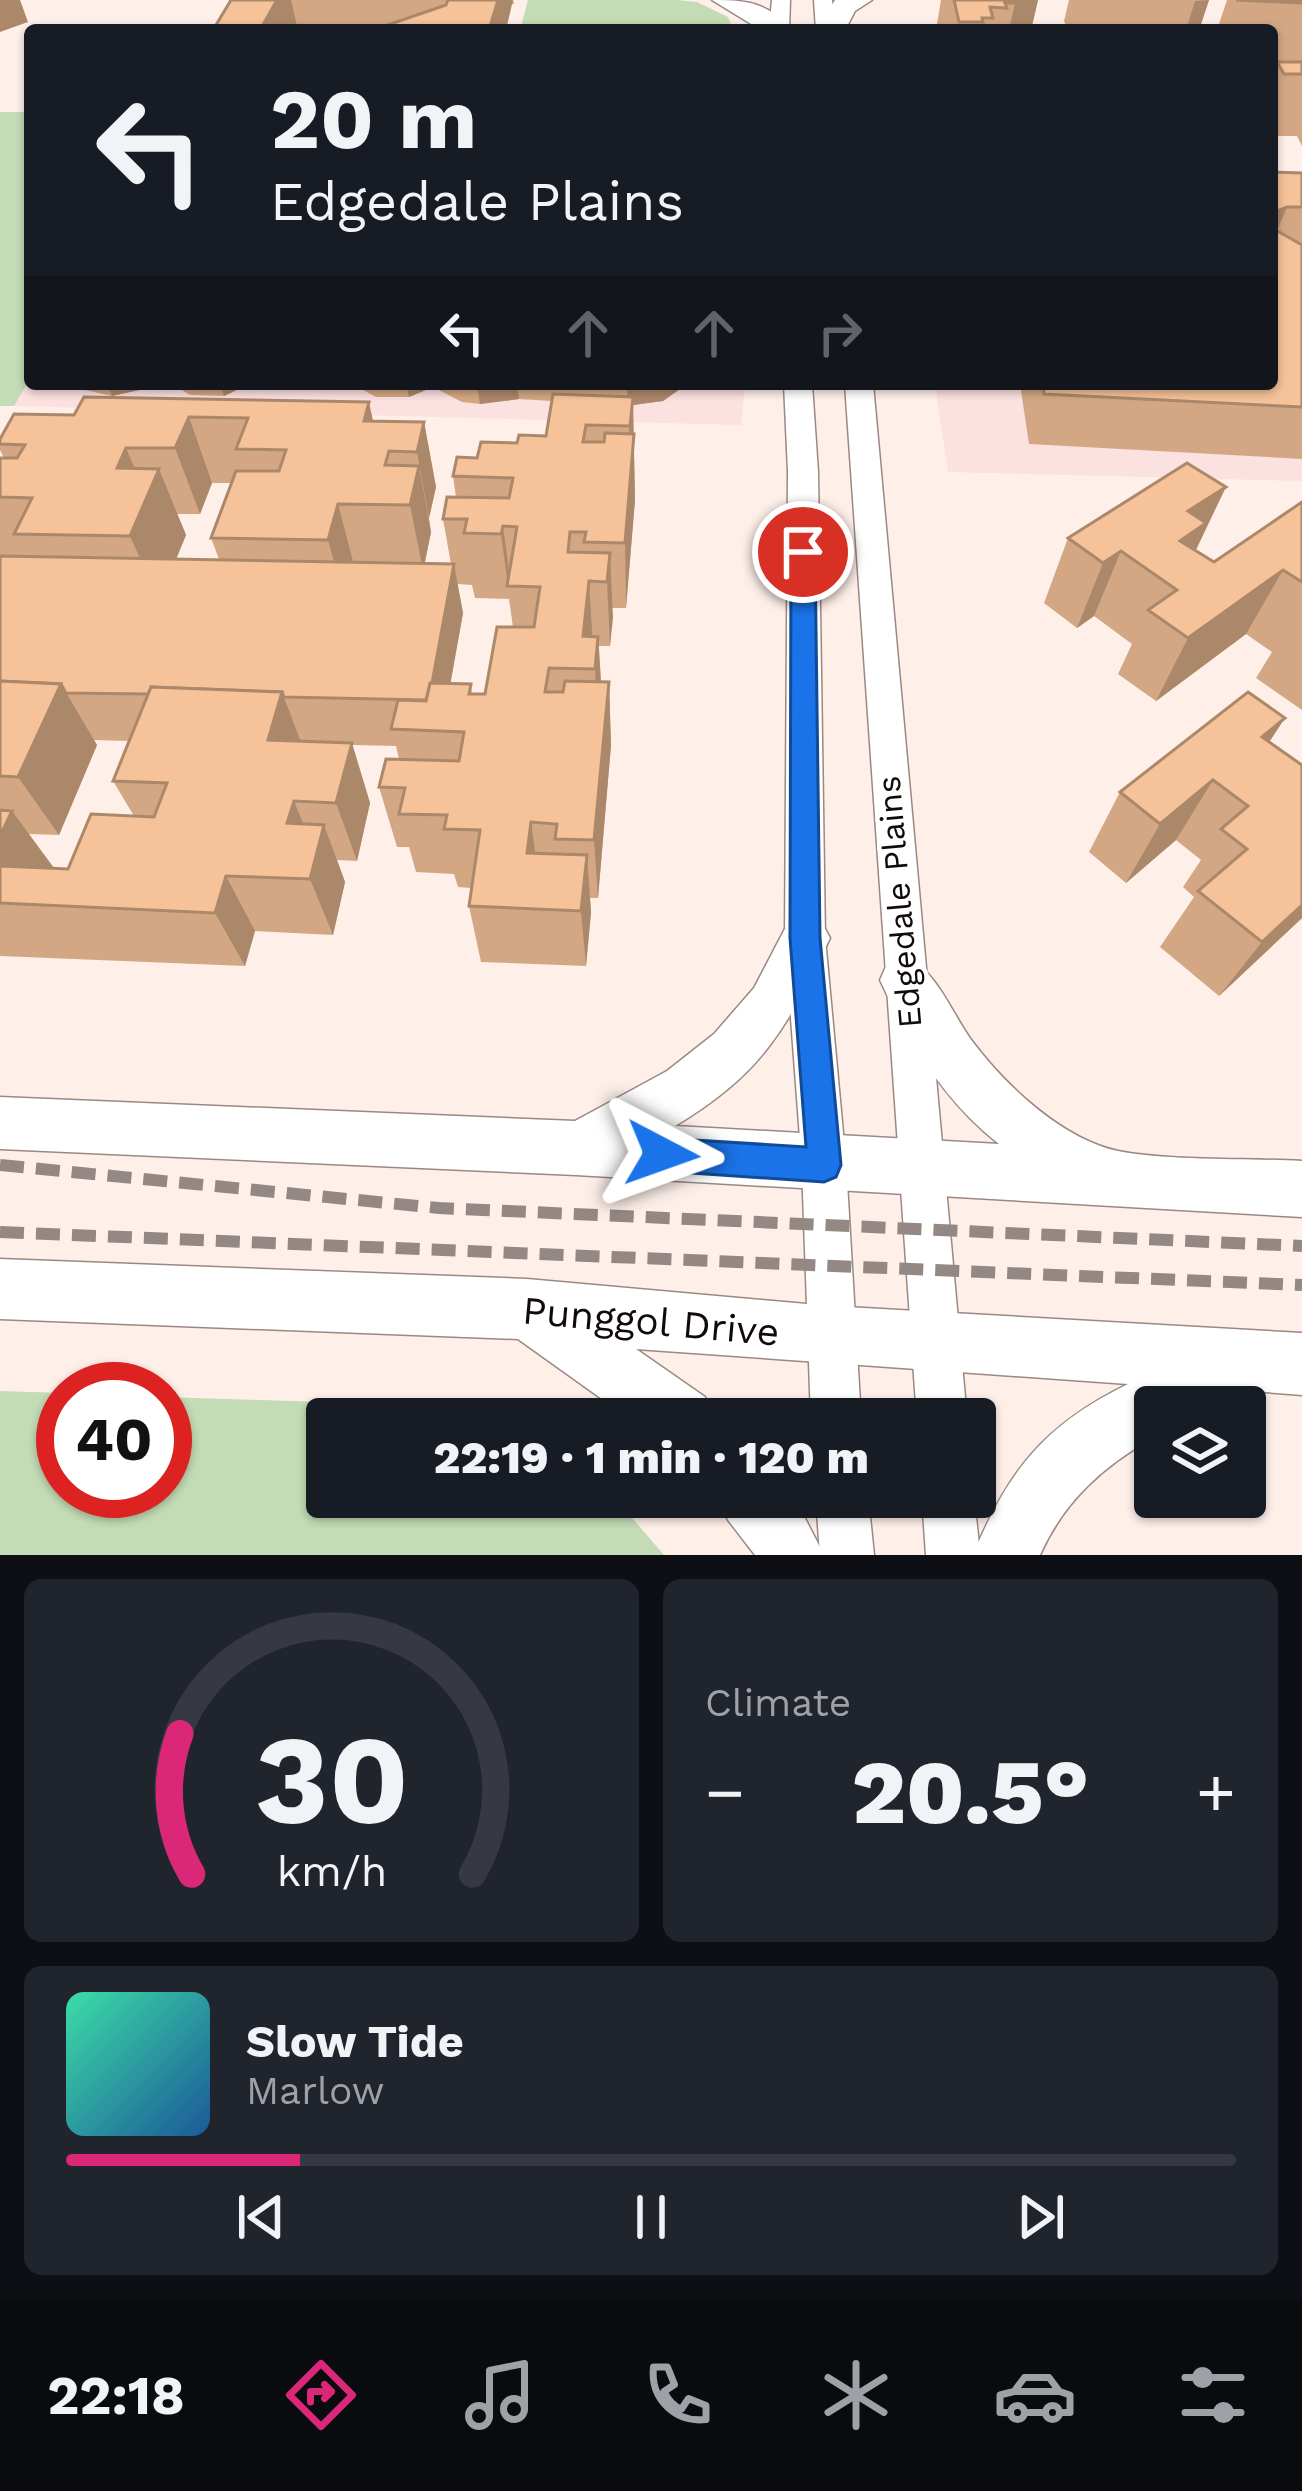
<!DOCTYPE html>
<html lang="en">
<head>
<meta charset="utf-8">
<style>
  :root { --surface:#171b24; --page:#20242c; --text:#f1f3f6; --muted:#9ea1a6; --line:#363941; --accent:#db2777 }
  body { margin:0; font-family:"Work Sans",sans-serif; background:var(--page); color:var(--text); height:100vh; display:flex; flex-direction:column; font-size:45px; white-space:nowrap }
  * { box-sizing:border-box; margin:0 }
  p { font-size:39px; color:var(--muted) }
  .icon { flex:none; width:66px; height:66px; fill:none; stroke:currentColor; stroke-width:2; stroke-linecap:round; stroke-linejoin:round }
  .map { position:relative; height:1555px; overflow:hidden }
  .panel { display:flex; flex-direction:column; gap:24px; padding:24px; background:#0d0f14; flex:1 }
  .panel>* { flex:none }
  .guide { position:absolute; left:24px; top:24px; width:1254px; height:366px; border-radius:12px; box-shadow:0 3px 9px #0004; background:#171b24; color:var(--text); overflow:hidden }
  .controls { position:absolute; left:1134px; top:1386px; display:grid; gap:24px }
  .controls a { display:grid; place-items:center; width:132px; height:132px; border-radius:12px; background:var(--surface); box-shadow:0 3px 9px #0004; font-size:60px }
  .speed { position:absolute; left:36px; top:1362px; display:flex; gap:24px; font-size:60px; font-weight:700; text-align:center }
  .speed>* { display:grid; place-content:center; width:156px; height:156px; border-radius:50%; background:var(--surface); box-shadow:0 3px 9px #0004; line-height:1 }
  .speed .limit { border:18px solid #d22; background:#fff; color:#111 }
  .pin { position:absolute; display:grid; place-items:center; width:102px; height:102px; color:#fff; margin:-51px; border:6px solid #fff; border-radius:50%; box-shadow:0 3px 12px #0007 }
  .me { position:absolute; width:132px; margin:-66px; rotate:94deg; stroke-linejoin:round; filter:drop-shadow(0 0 9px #0008) }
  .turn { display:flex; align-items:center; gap:42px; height:252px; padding:0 48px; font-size:54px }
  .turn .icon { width:156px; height:156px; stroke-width:2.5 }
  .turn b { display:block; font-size:84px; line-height:102px }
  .lanes { display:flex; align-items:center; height:114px; padding:0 48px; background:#0003; justify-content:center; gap:60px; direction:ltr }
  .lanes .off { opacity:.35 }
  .big { font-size:90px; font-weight:800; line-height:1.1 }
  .panel .tile { flex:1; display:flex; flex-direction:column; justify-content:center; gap:18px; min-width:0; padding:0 42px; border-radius:18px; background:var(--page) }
  .panel .dial { align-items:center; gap:0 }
  .dial svg { height:312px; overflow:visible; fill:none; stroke:var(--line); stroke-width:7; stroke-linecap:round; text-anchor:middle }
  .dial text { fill:var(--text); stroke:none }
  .song { display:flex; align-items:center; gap:36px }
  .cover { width:144px; height:144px; border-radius:18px; background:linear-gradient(135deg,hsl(160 70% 55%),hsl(210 70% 35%)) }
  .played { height:12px; border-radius:6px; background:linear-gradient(90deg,var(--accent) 20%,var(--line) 20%) }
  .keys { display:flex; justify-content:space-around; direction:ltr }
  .heat { display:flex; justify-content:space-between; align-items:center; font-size:66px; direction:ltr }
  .panel .tiles { flex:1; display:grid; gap:24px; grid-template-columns:1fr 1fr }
  .tile:last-child { grid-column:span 2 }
  .trip { position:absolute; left:306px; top:1398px; width:690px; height:120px; border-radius:12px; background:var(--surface); box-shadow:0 3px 9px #0004; font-weight:800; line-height:120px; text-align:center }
  .tabs { display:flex; height:192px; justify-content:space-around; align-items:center; background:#090b0e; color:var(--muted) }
  .tabs .icon { width:84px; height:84px }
  .tabs .active { color:var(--accent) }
  .tabs b { font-size:54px; color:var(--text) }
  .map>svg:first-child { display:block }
  .education { fill:#fce1e1 }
  .green { fill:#c3dcb5 }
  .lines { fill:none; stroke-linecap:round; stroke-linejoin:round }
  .minor-casing { stroke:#9a8983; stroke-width:3 }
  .tertiary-casing { stroke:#9a8983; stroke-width:3 }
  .secondary-casing { stroke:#9a8983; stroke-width:3 }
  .minor { fill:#fff; fill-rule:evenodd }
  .tertiary { fill:#fff; fill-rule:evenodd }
  .secondary { fill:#fff; fill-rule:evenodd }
  .rail { stroke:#938884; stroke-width:12; stroke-dasharray:24 12; stroke-linecap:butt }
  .wall { fill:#d3a784; fill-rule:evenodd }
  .shaded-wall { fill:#ac886b }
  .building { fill:#f5c299; stroke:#ac886b; stroke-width:3 }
  .route { fill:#1a73e8; stroke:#114b97; stroke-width:3 }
  .labels { text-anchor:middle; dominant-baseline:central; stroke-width:9; stroke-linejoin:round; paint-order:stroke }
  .street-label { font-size:33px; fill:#100a08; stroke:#fff }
  .near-street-label { font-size:39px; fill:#100a08; stroke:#fff }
</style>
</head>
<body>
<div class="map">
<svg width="1302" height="1555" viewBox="0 0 1302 1555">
  <rect width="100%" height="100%" fill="#feefe9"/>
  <g class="education">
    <path d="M1302,197V481L948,472L935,384H1272Z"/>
    <path d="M30,379V384H745L741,425L14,406Z"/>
  </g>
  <g class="green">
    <path d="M528,0H677L697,2L728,17L733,30H520Z"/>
    <path d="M0,112H30V379L14,406H0Z"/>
    <path d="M0,1391L63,1393V1491H165V1397L321,1402L486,1418L327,1419V1497H614L664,1555H0Z"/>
  </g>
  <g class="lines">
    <g class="minor-casing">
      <g id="minor">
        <path d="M772,0H790L789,30H769Z"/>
        <path d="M814,0H832L836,30H816Z"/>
        <path d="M784,384H812L818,472L825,938L846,1165L861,1419H811L802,1165L785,938L788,472Z"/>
        <path d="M845,384H873L967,1419H917Z"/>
        <path d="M816,1497H868L874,1555H820Z"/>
        <path d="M922,1497H974L980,1555H926Z"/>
      </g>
    </g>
    <g class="tertiary-casing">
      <g id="tertiary">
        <path d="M805,916L822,923L830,938C787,1028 763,1073 675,1126L999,1144C945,1102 908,1042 880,980L887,964L905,957C936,969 952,1014 972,1041C1005,1085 1062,1139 1118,1151C1168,1161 1248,1158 1302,1161V1217L576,1175L0,1149V1097L575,1121L667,1071L714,1034L754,988L788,923Z"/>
        <path d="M0,1259L527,1279L829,1306L1302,1333V1395L1265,1392L1226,1407H1155V1437C1104,1465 1064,1501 1040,1555H973C1008,1471 1044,1425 1128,1384L636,1349L705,1397L714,1419H630L518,1339L0,1319Z"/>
        <path d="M718,1497H794L824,1555H755L728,1520Z"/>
      </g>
    </g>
    <g class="secondary-casing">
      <g id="secondary">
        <path d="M712,0C746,0 768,2 791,30H761Z"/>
        <path d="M835,0H872L855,11L845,30H817Z"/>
      </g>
    </g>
    <use href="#minor" class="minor"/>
    <use href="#tertiary" class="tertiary"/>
    <use href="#secondary" class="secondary"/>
    <g class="rail">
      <path d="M0,1165L439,1208L1302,1246"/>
      <path d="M0,1232L1302,1285"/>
    </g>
  </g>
  <g class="wall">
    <path d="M231,0H513L514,4L381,27L297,26L294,30H213Z"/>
    <path d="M941,0H1038L1031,30H936Z"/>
    <path d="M1069,0H1209L1199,30H1068L1064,21Z"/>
    <path d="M1227,0H1302V146L1297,136H1272V76L1277,63L1272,62V30H1217Z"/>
    <path d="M1272,172L1302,173V459L1029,444L1020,384H1272Z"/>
    <path d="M77,384H166L112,396L81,389Z"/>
    <path d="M172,384H249L224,396L190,395Z"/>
    <path d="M352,384H687L663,401L633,405L635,500L626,608H612L610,646H599L601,682H609L611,745L598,898H590L591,912L586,966L481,962L469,906L471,888L458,887L454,874L416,872L409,847H397L379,787L399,759L396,746L352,745L370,803L357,861L337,860L345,882L333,935L255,931L245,966L0,956V458H4L0,450V439L14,414L424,422L436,487L429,518L431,532L425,563L451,564L443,519L456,497L453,476L477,458L517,443L546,436L552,401L519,399L480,404L462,402L433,387L409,397H376ZM212,483H231L211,538L219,559H176L186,535L177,514H200ZM457,584L472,585L475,598L509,599L513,627L485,694H472L471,684H450L463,613ZM94,740L129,741L113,781L134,816L68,869H53L29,834L59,835L97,745Z"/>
    <path d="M1302,502V710L1256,678L1272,652L1246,634L1156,701L1118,674L1132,644L1094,616L1077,628L1044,603L1068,538L1196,551L1214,562Z"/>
    <path d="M1269,742L1302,918L1219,996L1160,947L1194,897L1183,887L1201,860L1176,840L1126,883L1089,852L1120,792Z"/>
  </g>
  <g class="shaded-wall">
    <path d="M0,0H20L28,22L0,32Z"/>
    <path d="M277,0H291L297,26L294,30H260Z"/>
    <path d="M498,0H513L506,30H489Z"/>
    <path d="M1013,0H1038L1031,30H1009L1015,3Z"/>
    <path d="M1209,0L1199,30H1186L1195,1Z"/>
    <path d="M1287,207L1272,243V213Z"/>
    <path d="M107,384H166L112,396Z"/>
    <path d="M220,384H249L224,396Z"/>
    <path d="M406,384H432L433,387L409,397Z"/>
    <path d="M477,384H517L519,399L480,404Z"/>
    <path d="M627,384H687L663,401L633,405L635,500L626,608L625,543L631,472Z"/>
    <path d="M369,402L383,468L364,421Z"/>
    <path d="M189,417L212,483L200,514L175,448Z"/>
    <path d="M424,422L436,487L429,518L417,452Z"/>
    <path d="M126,448L147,497L159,469L186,535L159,601L130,536L117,468Z"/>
    <path d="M419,466L431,532L423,570L410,505Z"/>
    <path d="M1226,487L1195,552L1163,580L1188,511Z"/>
    <path d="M338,504L355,569L346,605L328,540Z"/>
    <path d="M503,526L511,586H508L501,534Z"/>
    <path d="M1121,551L1094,616L1077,628L1103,563Z"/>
    <path d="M610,553L613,618L610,646L607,582Z"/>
    <path d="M454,564L463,613L442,731L429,700Z"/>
    <path d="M1283,570L1246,634L1156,701L1188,638Z"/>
    <path d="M589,581L593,646L583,636Z"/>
    <path d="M598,637L602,700L598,732L595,669Z"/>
    <path d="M609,682L611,745L598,898L594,840Z"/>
    <path d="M61,684L97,745L59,835L18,777Z"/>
    <path d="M282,692L305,753L268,740Z"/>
    <path d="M1285,718L1245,779L1262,737Z"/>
    <path d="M352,743L370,803L357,861L336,803Z"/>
    <path d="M1213,780L1176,840L1126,883L1160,824Z"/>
    <path d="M294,801L316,855L324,825L345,882L333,935L287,823Z"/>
    <path d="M12,811L54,868L0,883V822Z"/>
    <path d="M531,822L539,881L536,910L527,853Z"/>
    <path d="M587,855L591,912L586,966L581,911Z"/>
    <path d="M226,876L255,931L245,966L215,913Z"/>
    <path d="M1302,905V918L1219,996L1262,942Z"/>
  </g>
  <g class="building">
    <path d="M231,0H277L260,30H213Z"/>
    <path d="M448,0H498L489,30H373L446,5Z"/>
    <path d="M954,0H1014L1015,3H1005L1007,8L990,7L993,18H982L983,22H959Z"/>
    <path d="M1236,0H1302V3Z"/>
    <path d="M963,27L988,28L989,30H964Z"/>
    <path d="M1277,62H1302V74H1284Z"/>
    <path d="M1272,172L1302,173V207H1287L1272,213Z"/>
    <path d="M1272,228L1302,245V407L1044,394L1043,384H1272Z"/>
    <path d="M553,394L633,397L630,426L586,425L583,442H604L605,433L634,434L625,543L584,542L586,532H570L568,552L610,553L607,582L589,581L583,636L598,637L595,669L549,668L545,692H563L565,681L609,682L594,840L555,839L557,824L531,822L527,853L587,855L581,911L469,906L480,830L444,829L447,815L399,814L405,788L379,787L386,759L459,761L464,732L391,729L398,700L426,701L430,683L471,684L469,694H485L497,627H534L540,587L507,586L517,527L503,526L501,534L464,533L467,519H443L447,497L509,498L513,478L453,476L457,457L477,458L481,442L517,443L519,435L546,436Z"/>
    <path d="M84,397L369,402L364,421L424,422L417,452L389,451L385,465L419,466L410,505L338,504L328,540L211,538L236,471H279L286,450L236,449L248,418L189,417L175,448H126L117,468L159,469L130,536L14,534L32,498L0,497V458H17L25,445L0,444V439L14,414L74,415Z"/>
    <path d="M1187,463L1226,487L1188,511L1206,523L1180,541L1214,562L1302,502V582L1283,570L1188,638L1148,610L1177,590L1121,551L1103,563L1068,538Z"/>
    <path d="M0,556L454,564L432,683H430L426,700L284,697L282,692L151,687L148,694L66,693L61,684L0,681Z"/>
    <path d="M0,681L61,684L18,777L0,776Z"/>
    <path d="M151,687L282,692L268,740L352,743L336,803L294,801L287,823L324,825L310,879L226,876L215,913L0,903V866L68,869L91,814L154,817L167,783L113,781Z"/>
    <path d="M1248,692L1285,718L1262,737L1302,765V905L1262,942L1198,891L1247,849L1221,829L1248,806L1213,780L1160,824L1120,792Z"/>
    <path d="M0,810L12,811L0,836Z"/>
  </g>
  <path class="route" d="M803,544L815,552L820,938L841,1165L836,1177L824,1182L662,1171L650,1166L645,1154L650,1142L662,1138L806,1147L790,938L791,552Z"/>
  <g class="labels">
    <g class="street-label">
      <text transform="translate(899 902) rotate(-95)">Edgedale Plains</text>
    </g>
    <g class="near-street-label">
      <text transform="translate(651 1321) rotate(5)">Punggol Drive</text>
    </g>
  </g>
</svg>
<div class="controls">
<a><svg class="icon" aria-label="layers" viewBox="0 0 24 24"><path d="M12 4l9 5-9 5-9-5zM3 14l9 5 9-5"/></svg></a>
</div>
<div class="speed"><div class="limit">40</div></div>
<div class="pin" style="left:803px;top:552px;background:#d93025"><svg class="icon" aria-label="arrive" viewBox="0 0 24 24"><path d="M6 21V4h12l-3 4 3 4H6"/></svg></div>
<svg class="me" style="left:662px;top:1154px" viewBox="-20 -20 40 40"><path d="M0-17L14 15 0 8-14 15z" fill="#1a73e8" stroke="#fff" stroke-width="4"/></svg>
<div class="trip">22:19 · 1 min · 120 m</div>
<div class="guide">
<div class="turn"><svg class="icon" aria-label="left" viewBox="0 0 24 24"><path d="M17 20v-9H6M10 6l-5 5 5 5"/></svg><div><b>20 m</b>Edgedale Plains</div></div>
<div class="lanes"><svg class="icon" aria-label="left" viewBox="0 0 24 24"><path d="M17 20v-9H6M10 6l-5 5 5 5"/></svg><svg class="icon off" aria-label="ahead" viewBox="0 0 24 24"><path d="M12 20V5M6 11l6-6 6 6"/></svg><svg class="icon off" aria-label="ahead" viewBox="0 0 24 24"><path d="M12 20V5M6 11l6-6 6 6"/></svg><svg class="icon off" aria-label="right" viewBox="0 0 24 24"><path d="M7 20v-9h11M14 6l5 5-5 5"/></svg></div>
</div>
</div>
<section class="panel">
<div class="tiles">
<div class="tile dial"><svg viewBox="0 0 100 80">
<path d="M14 69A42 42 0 1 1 86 69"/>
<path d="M14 69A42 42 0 0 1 11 33" stroke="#db2777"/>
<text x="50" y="56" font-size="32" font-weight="700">30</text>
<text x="50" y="72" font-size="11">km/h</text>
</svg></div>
<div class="tile"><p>Climate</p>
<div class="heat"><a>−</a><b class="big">20.5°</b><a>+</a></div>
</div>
<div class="tile">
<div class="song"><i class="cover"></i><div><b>Slow Tide</b><p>Marlow</p></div></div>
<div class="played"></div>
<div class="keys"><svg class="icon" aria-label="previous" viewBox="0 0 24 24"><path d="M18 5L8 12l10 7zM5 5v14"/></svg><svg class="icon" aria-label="pause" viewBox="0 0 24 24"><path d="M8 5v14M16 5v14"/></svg><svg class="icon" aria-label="next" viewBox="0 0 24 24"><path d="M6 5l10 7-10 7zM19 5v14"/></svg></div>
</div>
</div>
</section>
<nav class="tabs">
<b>22:18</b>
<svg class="icon active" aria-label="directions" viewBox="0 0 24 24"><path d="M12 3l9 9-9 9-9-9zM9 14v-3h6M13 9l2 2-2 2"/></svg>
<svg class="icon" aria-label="music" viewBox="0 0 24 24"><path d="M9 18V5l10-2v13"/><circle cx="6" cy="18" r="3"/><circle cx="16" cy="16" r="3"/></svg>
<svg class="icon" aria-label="phone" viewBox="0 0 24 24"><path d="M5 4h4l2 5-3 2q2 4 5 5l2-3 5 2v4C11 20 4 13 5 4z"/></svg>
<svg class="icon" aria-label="climate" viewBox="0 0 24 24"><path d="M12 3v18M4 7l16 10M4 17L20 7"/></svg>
<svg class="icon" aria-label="car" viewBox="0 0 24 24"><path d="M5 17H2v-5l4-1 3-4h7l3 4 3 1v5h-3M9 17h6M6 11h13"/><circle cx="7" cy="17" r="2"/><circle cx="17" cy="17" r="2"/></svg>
<svg class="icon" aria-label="filters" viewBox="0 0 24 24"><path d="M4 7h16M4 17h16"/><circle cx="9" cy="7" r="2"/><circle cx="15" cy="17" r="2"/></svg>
</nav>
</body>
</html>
